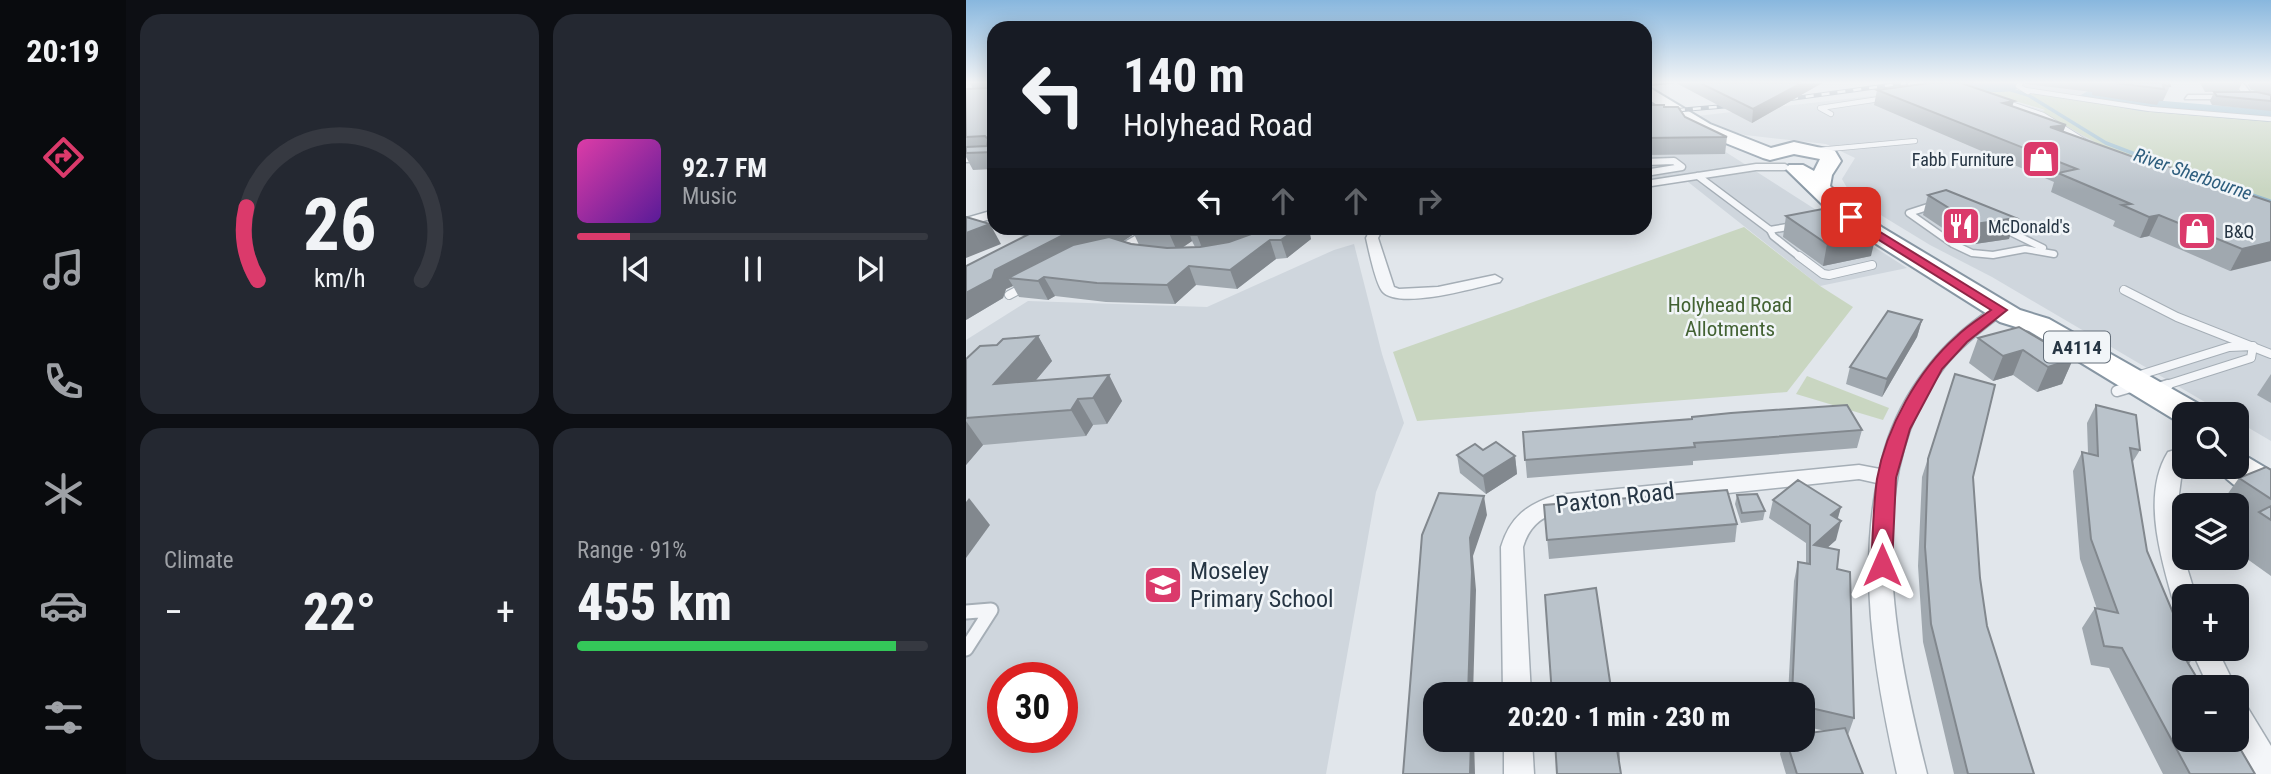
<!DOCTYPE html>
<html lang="en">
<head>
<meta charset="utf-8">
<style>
  :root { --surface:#171b24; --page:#242831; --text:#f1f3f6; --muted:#9ea1a6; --line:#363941; --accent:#db3a6b }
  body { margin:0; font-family:"Roboto Condensed",sans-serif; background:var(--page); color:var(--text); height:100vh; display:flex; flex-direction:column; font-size:26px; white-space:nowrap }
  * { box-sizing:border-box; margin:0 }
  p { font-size:23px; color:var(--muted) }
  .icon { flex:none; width:38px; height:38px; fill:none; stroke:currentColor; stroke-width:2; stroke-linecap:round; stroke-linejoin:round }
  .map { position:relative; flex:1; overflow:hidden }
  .sheet { display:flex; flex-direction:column; gap:14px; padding:14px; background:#0d0f14; width:840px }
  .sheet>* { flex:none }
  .banner { position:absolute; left:21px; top:21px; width:665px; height:214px; border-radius:21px; box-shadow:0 4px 18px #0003; background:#171b24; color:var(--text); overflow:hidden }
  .tools { position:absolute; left:1206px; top:402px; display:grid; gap:14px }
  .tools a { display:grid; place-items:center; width:77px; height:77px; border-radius:14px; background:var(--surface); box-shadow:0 4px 18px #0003; font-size:35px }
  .speed { position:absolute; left:21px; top:662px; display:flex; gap:14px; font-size:35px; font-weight:700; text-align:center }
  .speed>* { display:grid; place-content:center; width:91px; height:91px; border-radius:50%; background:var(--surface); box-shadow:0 4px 18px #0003; line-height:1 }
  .speed .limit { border:10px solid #d22; background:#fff; color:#111 }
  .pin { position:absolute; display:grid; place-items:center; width:60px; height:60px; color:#fff; margin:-30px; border-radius:14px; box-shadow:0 4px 10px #0006 }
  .me { position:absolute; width:77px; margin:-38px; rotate:0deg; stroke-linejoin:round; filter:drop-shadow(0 0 5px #0008) }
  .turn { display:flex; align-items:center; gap:24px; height:147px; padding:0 21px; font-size:32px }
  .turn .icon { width:91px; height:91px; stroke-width:2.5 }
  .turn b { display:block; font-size:49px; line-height:60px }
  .lanes { display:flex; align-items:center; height:66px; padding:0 21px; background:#0003; justify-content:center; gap:35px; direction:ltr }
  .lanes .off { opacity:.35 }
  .big { font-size:52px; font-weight:800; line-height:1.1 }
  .sheet .card { flex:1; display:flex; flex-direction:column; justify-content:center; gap:10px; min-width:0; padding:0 24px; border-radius:21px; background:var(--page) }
  .sheet .dial { align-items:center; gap:0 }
  .dial svg { height:182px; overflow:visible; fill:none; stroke:var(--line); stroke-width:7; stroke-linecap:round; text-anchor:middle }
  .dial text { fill:var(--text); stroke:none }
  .song { display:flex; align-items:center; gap:21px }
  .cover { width:84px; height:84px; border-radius:10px; background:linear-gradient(135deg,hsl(320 70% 55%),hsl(270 70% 35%)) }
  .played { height:7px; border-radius:4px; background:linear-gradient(90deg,var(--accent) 15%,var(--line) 15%) }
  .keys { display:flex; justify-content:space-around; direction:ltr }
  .heat { display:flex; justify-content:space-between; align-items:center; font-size:38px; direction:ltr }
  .charge { height:10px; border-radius:5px; background:linear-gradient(90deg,#34c759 91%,var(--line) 0) }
  .sheet .tiles { flex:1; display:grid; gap:14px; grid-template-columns:repeat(2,1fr) }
  .trip { position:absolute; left:457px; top:682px; width:392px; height:70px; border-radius:21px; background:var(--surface); box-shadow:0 4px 18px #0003; font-weight:800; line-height:70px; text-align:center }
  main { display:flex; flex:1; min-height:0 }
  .dock { display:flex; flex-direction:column; width:126px; justify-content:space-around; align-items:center; background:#090b0e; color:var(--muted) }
  .dock .icon { width:49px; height:49px }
  .dock .selected { color:var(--accent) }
  .dock b { font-size:32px; color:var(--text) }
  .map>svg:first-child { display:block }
  .built { fill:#cfd6dd; fill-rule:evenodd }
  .green { fill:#c9d6c1 }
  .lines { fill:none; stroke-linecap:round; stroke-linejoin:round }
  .stream-far1 { stroke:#99bbce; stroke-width:3.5 }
  .stream { stroke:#99bbce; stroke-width:4.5 }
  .river { fill:#99bbce; fill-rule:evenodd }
  .lane-far4-casing { stroke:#a5aeb6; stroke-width:6 }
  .lane-far3-casing { stroke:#a5aeb6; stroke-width:9 }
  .lane-far2-casing { stroke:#a5aeb6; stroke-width:10 }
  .lane-far1-casing { stroke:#a5aeb6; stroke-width:13 }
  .lane-casing { stroke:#a5aeb6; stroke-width:17 }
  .street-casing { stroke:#a5aeb6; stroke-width:3 }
  .highway-casing { stroke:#8796a3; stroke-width:4 }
  .lane-far4 { stroke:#f4f6f9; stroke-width:4.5 }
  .lane-far3 { stroke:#f4f6f9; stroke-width:6 }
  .lane-far2 { stroke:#f4f6f9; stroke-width:8 }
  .lane-far1 { stroke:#f4f6f9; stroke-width:10 }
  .lane { stroke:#f4f6f9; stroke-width:13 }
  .street { fill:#f4f6f9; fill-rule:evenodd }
  .highway { fill:#fff; fill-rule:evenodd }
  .rail-casing { stroke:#798896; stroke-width:4.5 }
  .rail { stroke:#f1f5f8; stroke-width:2.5; stroke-dasharray:8; stroke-linecap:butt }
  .wall { fill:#a0a8af; fill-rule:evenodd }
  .shaded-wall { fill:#82888e }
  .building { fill:#bac3cb; stroke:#82888e; stroke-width:2 }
  .route { fill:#db3a6b; stroke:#8e2646; stroke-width:2 }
  .labels { text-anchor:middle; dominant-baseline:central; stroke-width:5; stroke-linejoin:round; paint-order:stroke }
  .far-poi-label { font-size:18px; fill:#273644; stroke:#f1f5f8; text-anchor:start }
  .far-water-label { font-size:19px; font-style:italic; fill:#2d5d7d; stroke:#f1f5f8 }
  .shield { fill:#f1f5f8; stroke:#646f7a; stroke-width:2 }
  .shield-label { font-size:19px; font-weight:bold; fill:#273644 }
  .park-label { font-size:21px; fill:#436233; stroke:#f1f5f8 }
  .near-street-label { font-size:24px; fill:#273644; stroke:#f1f5f8 }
  .near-poi-label { font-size:24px; fill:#273644; stroke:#f1f5f8; text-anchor:start }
</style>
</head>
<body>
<main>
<nav class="dock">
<b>20:19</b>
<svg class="icon selected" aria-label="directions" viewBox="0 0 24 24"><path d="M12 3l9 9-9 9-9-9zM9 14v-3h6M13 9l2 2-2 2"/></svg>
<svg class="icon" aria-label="music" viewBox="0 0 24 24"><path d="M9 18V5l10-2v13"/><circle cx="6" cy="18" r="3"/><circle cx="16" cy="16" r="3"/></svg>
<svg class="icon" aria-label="phone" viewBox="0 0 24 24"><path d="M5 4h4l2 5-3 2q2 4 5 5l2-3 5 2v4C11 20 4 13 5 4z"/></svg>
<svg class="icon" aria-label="climate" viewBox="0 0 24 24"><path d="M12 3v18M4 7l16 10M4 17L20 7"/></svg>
<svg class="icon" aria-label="car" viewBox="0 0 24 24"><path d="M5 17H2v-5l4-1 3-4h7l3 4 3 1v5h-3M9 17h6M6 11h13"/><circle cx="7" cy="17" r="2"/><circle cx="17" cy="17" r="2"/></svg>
<svg class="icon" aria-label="filters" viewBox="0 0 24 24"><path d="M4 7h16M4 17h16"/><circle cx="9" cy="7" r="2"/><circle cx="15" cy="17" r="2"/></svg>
</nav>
<section class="sheet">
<div class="tiles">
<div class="card dial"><svg viewBox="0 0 100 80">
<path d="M14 69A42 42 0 1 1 86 69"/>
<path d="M14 69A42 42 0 0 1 9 37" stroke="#db3a6b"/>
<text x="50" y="56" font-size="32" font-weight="700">26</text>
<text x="50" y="72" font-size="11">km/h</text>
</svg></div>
<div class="card">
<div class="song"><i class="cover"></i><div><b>92.7 FM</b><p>Music</p></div></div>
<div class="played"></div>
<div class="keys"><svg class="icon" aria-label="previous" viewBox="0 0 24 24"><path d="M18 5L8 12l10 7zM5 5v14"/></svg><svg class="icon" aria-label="pause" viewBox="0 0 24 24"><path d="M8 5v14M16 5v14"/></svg><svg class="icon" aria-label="next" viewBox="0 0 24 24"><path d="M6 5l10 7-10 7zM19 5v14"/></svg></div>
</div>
<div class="card"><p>Climate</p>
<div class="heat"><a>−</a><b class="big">22°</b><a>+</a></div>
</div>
<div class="card"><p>Range · 91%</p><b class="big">455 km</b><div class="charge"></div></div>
</div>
</section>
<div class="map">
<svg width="1305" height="774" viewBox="0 0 1305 774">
  <rect width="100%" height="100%" fill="#e1e6eb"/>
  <g class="built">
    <path d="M1013,83H1186L1193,107L1123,96Z"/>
    <path d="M994,86L1080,111L1305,218V441L1271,421L1270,415H1261L1026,277L964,245L895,203L884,193L876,179L889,158L860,144L779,135L754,128L731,116Z"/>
    <path d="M705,117L941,268L854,286L717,178L679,184V118Z"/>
    <path d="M388,244L416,354L438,423L410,492L360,774H0V340L62,301L241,307L368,250ZM37,677H96V737H37Z"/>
  </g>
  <g class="green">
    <path d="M971,83H1013L1068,93L1116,96L1179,106L1305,117V218L1150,154L1076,112L1079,110L1010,89Z"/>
    <path d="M778,227L854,286L887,307L821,392L451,421L427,352Z"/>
    <path d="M841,376L923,408L917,420L830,394Z"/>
  </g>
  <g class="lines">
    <path class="stream-far1" d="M997,83L1042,89L1062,95L1140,143L1182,159"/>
    <g class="stream">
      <path d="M1177,157L1197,165"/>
      <path d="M1270,190L1305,202"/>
    </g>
    <g class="river">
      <path d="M996,83H1048L1053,87C1043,96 1006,92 996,83Z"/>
      <path d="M1122,91L1174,99L1305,110V122L1174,111L1116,100L1113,96Z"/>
    </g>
    <g class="lane-far4-casing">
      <g id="lane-far4">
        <path d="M1055,83L1052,86L1062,92"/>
        <path d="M1059,90L1184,109L1305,119"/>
        <path d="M1036,101L1077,115L1123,144"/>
        <path d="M865,114L854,108L920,98"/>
        <path d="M852,150L949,141"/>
      </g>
    </g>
    <g class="lane-far3-casing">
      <g id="lane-far3">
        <path d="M679,162L708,161L716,167L679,173"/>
        <path d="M732,176L804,230L827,226"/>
        <path d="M968,205L943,213L987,244L1006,253L1027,255L1059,249L1088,254"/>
        <path d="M42,228L72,234"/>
        <path d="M1036,228L1077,248"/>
        <path d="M804,230L807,236L835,258"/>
      </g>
    </g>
    <g class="lane-far2-casing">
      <g id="lane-far2">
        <path d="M833,256L857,274L863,275L906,265"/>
        <path d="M1158,290L1211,317L1305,354"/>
        <path d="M43,295L60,286"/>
        <path d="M1175,382L1174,375L1263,347L1287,346L1285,358L1197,386"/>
      </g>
    </g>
    <g class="lane-far1-casing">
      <g id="lane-far1">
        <path d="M1192,388L1202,385"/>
        <path d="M1151,391L1168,386"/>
      </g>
    </g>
    <g class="lane-casing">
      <path id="lane" d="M0,612L25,610L0,649"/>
    </g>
    <g class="street-casing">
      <g id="street">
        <path d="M1269,83H1277L1284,92L1305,97V103L1278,96Z"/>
        <path d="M1222,95H1269L1273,97L1269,99H1219Z"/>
        <path d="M28,155V161L0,162V156Z"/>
        <path d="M790,164H819L824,167L819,170H790L679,187V181Z"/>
        <path d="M28,210V218L0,226V218Z"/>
        <path d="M183,228H197L166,249L177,253V259C169,261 157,256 151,250L155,244Z"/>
        <path d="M405,228H417L412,238L428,287L433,289L472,287L529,275L536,279L534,282C512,287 432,311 416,291C409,281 403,251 400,238Z"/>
        <path d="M1034,305L1039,307L1042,310L1039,313C1018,328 996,345 979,366C892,477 930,649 961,774H931C910,679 892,580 911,483L893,479L593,511C574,518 563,527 557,547L565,695H537L535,547C544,517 561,504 591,495L893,465L914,469C925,412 960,358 1007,322C1015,316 1024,308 1034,305Z"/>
        <path d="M1209,450L1218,456L1211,509L1218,558L1230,597H1218V607L1209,604L1206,597C1194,554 1176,494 1202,452Z"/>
        <path d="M1225,649H1251L1270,688H1243Z"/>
        <path d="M1270,701L1280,705L1305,746V774H1289L1270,740Z"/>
        <path d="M538,740H566L568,774H538Z"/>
      </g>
    </g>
    <g class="highway-casing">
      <g id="highway">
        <path d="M679,85L744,124L805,148L828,142L869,151L875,161L866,175L864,186L876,198L917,228L1054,310L1083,319L1238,407L1243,415H1218V424L1214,423L1063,331L1034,322L901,238L860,208L820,169L823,165H837L848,171L854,159L828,154L804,160L797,158L732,132L679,97Z"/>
        <path d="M1270,454L1283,458L1305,471V503C1286,497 1262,485 1251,467H1270Z"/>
      </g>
    </g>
    <use href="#lane-far4" class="lane-far4"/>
    <use href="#lane-far3" class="lane-far3"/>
    <use href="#lane-far2" class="lane-far2"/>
    <use href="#lane-far1" class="lane-far1"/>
    <use href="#lane" class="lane"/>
    <use href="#street" class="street"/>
    <use href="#highway" class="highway"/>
    <g class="rail-casing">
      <g id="rail">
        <path d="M808,101L940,83"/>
        <path d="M679,113L773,105"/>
      </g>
    </g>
    <use href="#rail" class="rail"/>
  </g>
  <g class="wall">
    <path d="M4,83H28V169L7,170L0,157V89H7Z"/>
    <path d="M679,83H856L786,123L710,83L685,86Z"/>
    <path d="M1059,83H1203L1204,86L1197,101H1193L1191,105L1126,95V92L1060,84Z"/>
    <path d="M1234,83H1276L1272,91L1239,92Z"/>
    <path d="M1283,83H1305V111L1246,105L1244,101L1248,92L1302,94L1285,90L1282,85Z"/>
    <path d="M911,90L1047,106L1097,132L1184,163L1213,171L1305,202L1264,271L1183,236L1174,238L1147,226L1149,221L1085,192L1088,182L908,105Z"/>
    <path d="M679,105L698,107L761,137L759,154L679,155Z"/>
    <path d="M962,195L1043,239L1002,245L957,215Z"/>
    <path d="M820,216L905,256L857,266L817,237Z"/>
    <path d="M75,228H301L345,239L321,258L310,259L271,289L230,285L209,304L140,302L89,296L82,300L53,297L47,286L40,289L37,298L0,320ZM168,234L173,245L157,241ZM226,241L229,247L216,248Z"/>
    <path d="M956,320L951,337L916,397L880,384L884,367Z"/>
    <path d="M72,336L86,361L69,381L143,375L156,401L141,424L127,425L120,436L17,445L0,465V359L31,345Z"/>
    <path d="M1012,338L1107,359L1096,384L1071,392L1047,375L1027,381L1003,363Z"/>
    <path d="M989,374L1007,477L1014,578L1021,626L1068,774H988L957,642L952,566L956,477Z"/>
    <path d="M1305,374V403L1291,395Z"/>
    <path d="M1130,405L1174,450L1166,463L1181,551L1226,659L1223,664L1289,774H1197L1143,668L1125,665L1116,628L1129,608L1131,609L1114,559L1107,471L1116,452L1122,453L1121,423Z"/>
    <path d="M726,417L896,430L891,448L754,459L727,461V465L561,478L557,432L725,419Z"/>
    <path d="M517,450L549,456L551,474L520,494L494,473L491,455Z"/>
    <path d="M1305,470V576L1270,551V541L1276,534L1270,529V506H1253L1273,478Z"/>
    <path d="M771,495L799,511L797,520L775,523L769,504Z"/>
    <path d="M807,500L875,507L871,519L870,540L861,548L871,569L888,718L882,735L897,774H820L814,754L818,740H836L860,731L836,726V695H822L828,581L832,562L840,563V543L803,518Z"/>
    <path d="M578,505L771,524L769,542L583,559Z"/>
    <path d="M653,740L654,760L591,774Z"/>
  </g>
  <g class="shaded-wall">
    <path d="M685,83H710L685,86Z"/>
    <path d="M836,83H856L786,123L787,109Z"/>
    <path d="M1048,101L1043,117L1037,103Z"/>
    <path d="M1100,125L1093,142L1084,127Z"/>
    <path d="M1193,215L1183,236L1174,238L1183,217Z"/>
    <path d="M1050,218L1043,239L1002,245L1009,224Z"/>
    <path d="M24,224L35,244L0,258V233Z"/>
    <path d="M131,228H179L166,230L168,234L156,242L42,278L47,286L40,289L37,298L0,320V293L29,270L103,232Z"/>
    <path d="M213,228H301L238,253L231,235H224L226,241L211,251L203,233Z"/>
    <path d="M332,228H343L345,239L321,258L315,240Z"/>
    <path d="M910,235L905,256L857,266L861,244Z"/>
    <path d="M304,240L310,259L271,289L264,270Z"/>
    <path d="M1305,242V261L1264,271L1276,249Z"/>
    <path d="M223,266L230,285L209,304L201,285Z"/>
    <path d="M78,277L89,296L82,300L72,281Z"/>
    <path d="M956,320L951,337L916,397L921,379Z"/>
    <path d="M72,336L86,361L45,410L28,384Z"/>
    <path d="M1057,350L1047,375L1027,381L1037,356Z"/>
    <path d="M1107,359L1096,384L1071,392L1082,367Z"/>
    <path d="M143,375L156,401L141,424L127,398Z"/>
    <path d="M112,399L127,425L120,436L105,410Z"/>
    <path d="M0,421L17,445L0,465Z"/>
    <path d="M549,456L551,474L520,494L517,476Z"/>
    <path d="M518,496L521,515L507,556L510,590L507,695H502L504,538Z"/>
    <path d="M3,498L24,525L0,558V502Z"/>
    <path d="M875,507L870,525L865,515Z"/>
    <path d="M875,521L870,540L843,564L848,545Z"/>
    <path d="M505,740H508L509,774H504Z"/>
  </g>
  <g class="building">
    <path d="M25,83H28V152L0,153V147L21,146L22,139L19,136L0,137V89L23,88L26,84Z"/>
    <path d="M734,83H836L787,109Z"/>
    <path d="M964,83H995L1048,101L1037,103L1100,125L1084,127L1184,163L1193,162L1213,171L1305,202V242L1276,249L1193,215L1183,217L1156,205L1165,204L1092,173L1111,169L911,90Z"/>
    <path d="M1150,83H1203L1204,86L1197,85L1198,89Z"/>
    <path d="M1248,92H1291L1305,95V101L1251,96Z"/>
    <path d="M679,105H698V107H712L719,117L761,137L679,138Z"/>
    <path d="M980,190L1050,218L1009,224L962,195Z"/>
    <path d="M867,207L910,235L861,244L820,216Z"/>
    <path d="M0,217L24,224L0,233Z"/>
    <path d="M75,228H131L103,232L29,270L26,279L0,293V266Z"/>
    <path d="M170,228H213L203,233L166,230Z"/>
    <path d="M235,228H265L257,231L231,235H224Z"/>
    <path d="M302,228H332L315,240H304L264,270L223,266L201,285L131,283L78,277L72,281L42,278L107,245L143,237L165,244L201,248L234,247L263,242Z"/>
    <path d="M922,311L956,320L921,379L884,367Z"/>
    <path d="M1053,327L1107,359L1082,367L1057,350L1037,356L1012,338Z"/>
    <path d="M72,336L28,384L143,375L127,398L112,399L105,410L0,418V359L14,346L31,345L37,339Z"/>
    <path d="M989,374L1029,385L1007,477L1014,578L1021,626L1068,774H1002L965,624L959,547L962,459Z"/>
    <path d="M881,405L896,430L756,441L728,443L729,447L559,460L557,432L726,419V417L765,413Z"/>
    <path d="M1130,405L1170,415L1174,450L1164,448L1181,551L1218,639V649H1222L1226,659L1219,658L1237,688H1218V740H1269L1289,774H1224L1156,648L1138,646L1129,608L1152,613L1125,539L1118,469L1116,452L1132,456Z"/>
    <path d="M530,442L549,456L517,476L491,455L509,444L517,450Z"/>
    <path d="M1300,467L1305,470V499L1273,478Z"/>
    <path d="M832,480L875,507L865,515L875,521L848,545L873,550L871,569L884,572L888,718L836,706V695H826L832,562L844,564V525L807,500Z"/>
    <path d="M761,490L771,524L581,540L578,505Z"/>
    <path d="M473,493L518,496L504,538L506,572L502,695H469V740H505L504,774H437L456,535Z"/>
    <path d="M791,494L799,511L776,513L771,495Z"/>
    <path d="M1305,506V520L1293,512Z"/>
    <path d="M630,588L646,695H586L579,595Z"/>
    <path d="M879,728L897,774H831L820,740H836V734Z"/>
    <path d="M589,740H653L654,742L650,743L655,774H591Z"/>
  </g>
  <linearGradient id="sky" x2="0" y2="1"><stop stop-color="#88b7de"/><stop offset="0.43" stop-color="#f2f4f6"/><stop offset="1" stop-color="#f2f4f6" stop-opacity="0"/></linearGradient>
  <rect width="1305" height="191" fill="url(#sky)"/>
  <path class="route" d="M885,214L1041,310L1001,342L976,369L944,429L930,478L926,565L923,571L916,573L908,571L905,565C907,537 907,507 911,479C920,428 952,370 991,336C1001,326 1014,318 1025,310L881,220L880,217Z"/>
  <defs>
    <g id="shop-square" transform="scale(2.0125)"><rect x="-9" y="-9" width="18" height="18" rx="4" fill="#db3a6b" stroke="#f1f5f8"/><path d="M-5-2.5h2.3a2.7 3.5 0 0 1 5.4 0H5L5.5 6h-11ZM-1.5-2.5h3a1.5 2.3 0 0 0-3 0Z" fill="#fff"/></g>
    <g id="restaurant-square" transform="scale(2.0125)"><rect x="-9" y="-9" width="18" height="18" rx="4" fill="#db3a6b" stroke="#f1f5f8"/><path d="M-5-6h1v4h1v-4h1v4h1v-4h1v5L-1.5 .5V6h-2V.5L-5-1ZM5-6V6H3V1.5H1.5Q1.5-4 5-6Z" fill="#fff"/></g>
    <g id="school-square" transform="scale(2.0125)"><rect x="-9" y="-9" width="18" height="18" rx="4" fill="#db3a6b" stroke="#f1f5f8"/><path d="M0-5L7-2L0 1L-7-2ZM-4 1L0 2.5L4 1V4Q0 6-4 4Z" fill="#fff"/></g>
  </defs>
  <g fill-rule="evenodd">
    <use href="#shop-square" x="1075" y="159"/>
    <use href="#restaurant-square" x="995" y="226"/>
    <use href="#shop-square" x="1231" y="231"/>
    <use href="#school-square" x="197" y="585"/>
  </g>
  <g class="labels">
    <g class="far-poi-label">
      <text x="1048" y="159" text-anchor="end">Fabb Furniture</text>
      <text x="1022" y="226">McDonald's</text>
      <text x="1258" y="231">B&amp;Q</text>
    </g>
    <g class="far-water-label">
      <text transform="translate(1227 174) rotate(19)">River Sherbourne</text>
    </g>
    <rect class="shield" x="1078" y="331.5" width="66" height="31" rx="5"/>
    <g class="shield-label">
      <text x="1111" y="347">A4114</text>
    </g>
    <g class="park-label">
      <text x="764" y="305">Holyhead Road<tspan x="764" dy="24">Allotments</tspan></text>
    </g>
    <g class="near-street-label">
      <text transform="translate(649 498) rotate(-7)">Paxton Road</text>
    </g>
    <g class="near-poi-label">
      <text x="224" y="571">Moseley<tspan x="224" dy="28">Primary School</tspan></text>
    </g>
  </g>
</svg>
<div class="tools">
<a><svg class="icon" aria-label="search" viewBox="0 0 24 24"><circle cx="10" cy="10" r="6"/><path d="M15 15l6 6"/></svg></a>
<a><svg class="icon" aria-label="layers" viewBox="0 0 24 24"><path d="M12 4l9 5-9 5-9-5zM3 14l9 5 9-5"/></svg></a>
<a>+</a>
<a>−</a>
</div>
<div class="speed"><div class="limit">30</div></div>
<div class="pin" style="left:885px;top:217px;background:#d93025"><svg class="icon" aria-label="arrive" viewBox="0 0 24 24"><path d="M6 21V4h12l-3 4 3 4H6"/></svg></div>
<svg class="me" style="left:916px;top:565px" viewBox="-20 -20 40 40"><path d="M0-17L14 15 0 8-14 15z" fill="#db3a6b" stroke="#fff" stroke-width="4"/></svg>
<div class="trip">20:20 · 1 min · 230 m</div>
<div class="banner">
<div class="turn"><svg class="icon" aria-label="left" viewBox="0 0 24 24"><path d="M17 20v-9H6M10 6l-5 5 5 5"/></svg><div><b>140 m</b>Holyhead Road</div></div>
<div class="lanes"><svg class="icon" aria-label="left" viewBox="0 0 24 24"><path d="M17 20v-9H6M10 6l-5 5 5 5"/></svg><svg class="icon off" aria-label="ahead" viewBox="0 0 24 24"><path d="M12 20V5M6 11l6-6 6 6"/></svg><svg class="icon off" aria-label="ahead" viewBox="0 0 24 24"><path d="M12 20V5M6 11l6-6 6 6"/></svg><svg class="icon off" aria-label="right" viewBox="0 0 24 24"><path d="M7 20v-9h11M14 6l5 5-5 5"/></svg></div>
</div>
</div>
</main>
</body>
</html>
